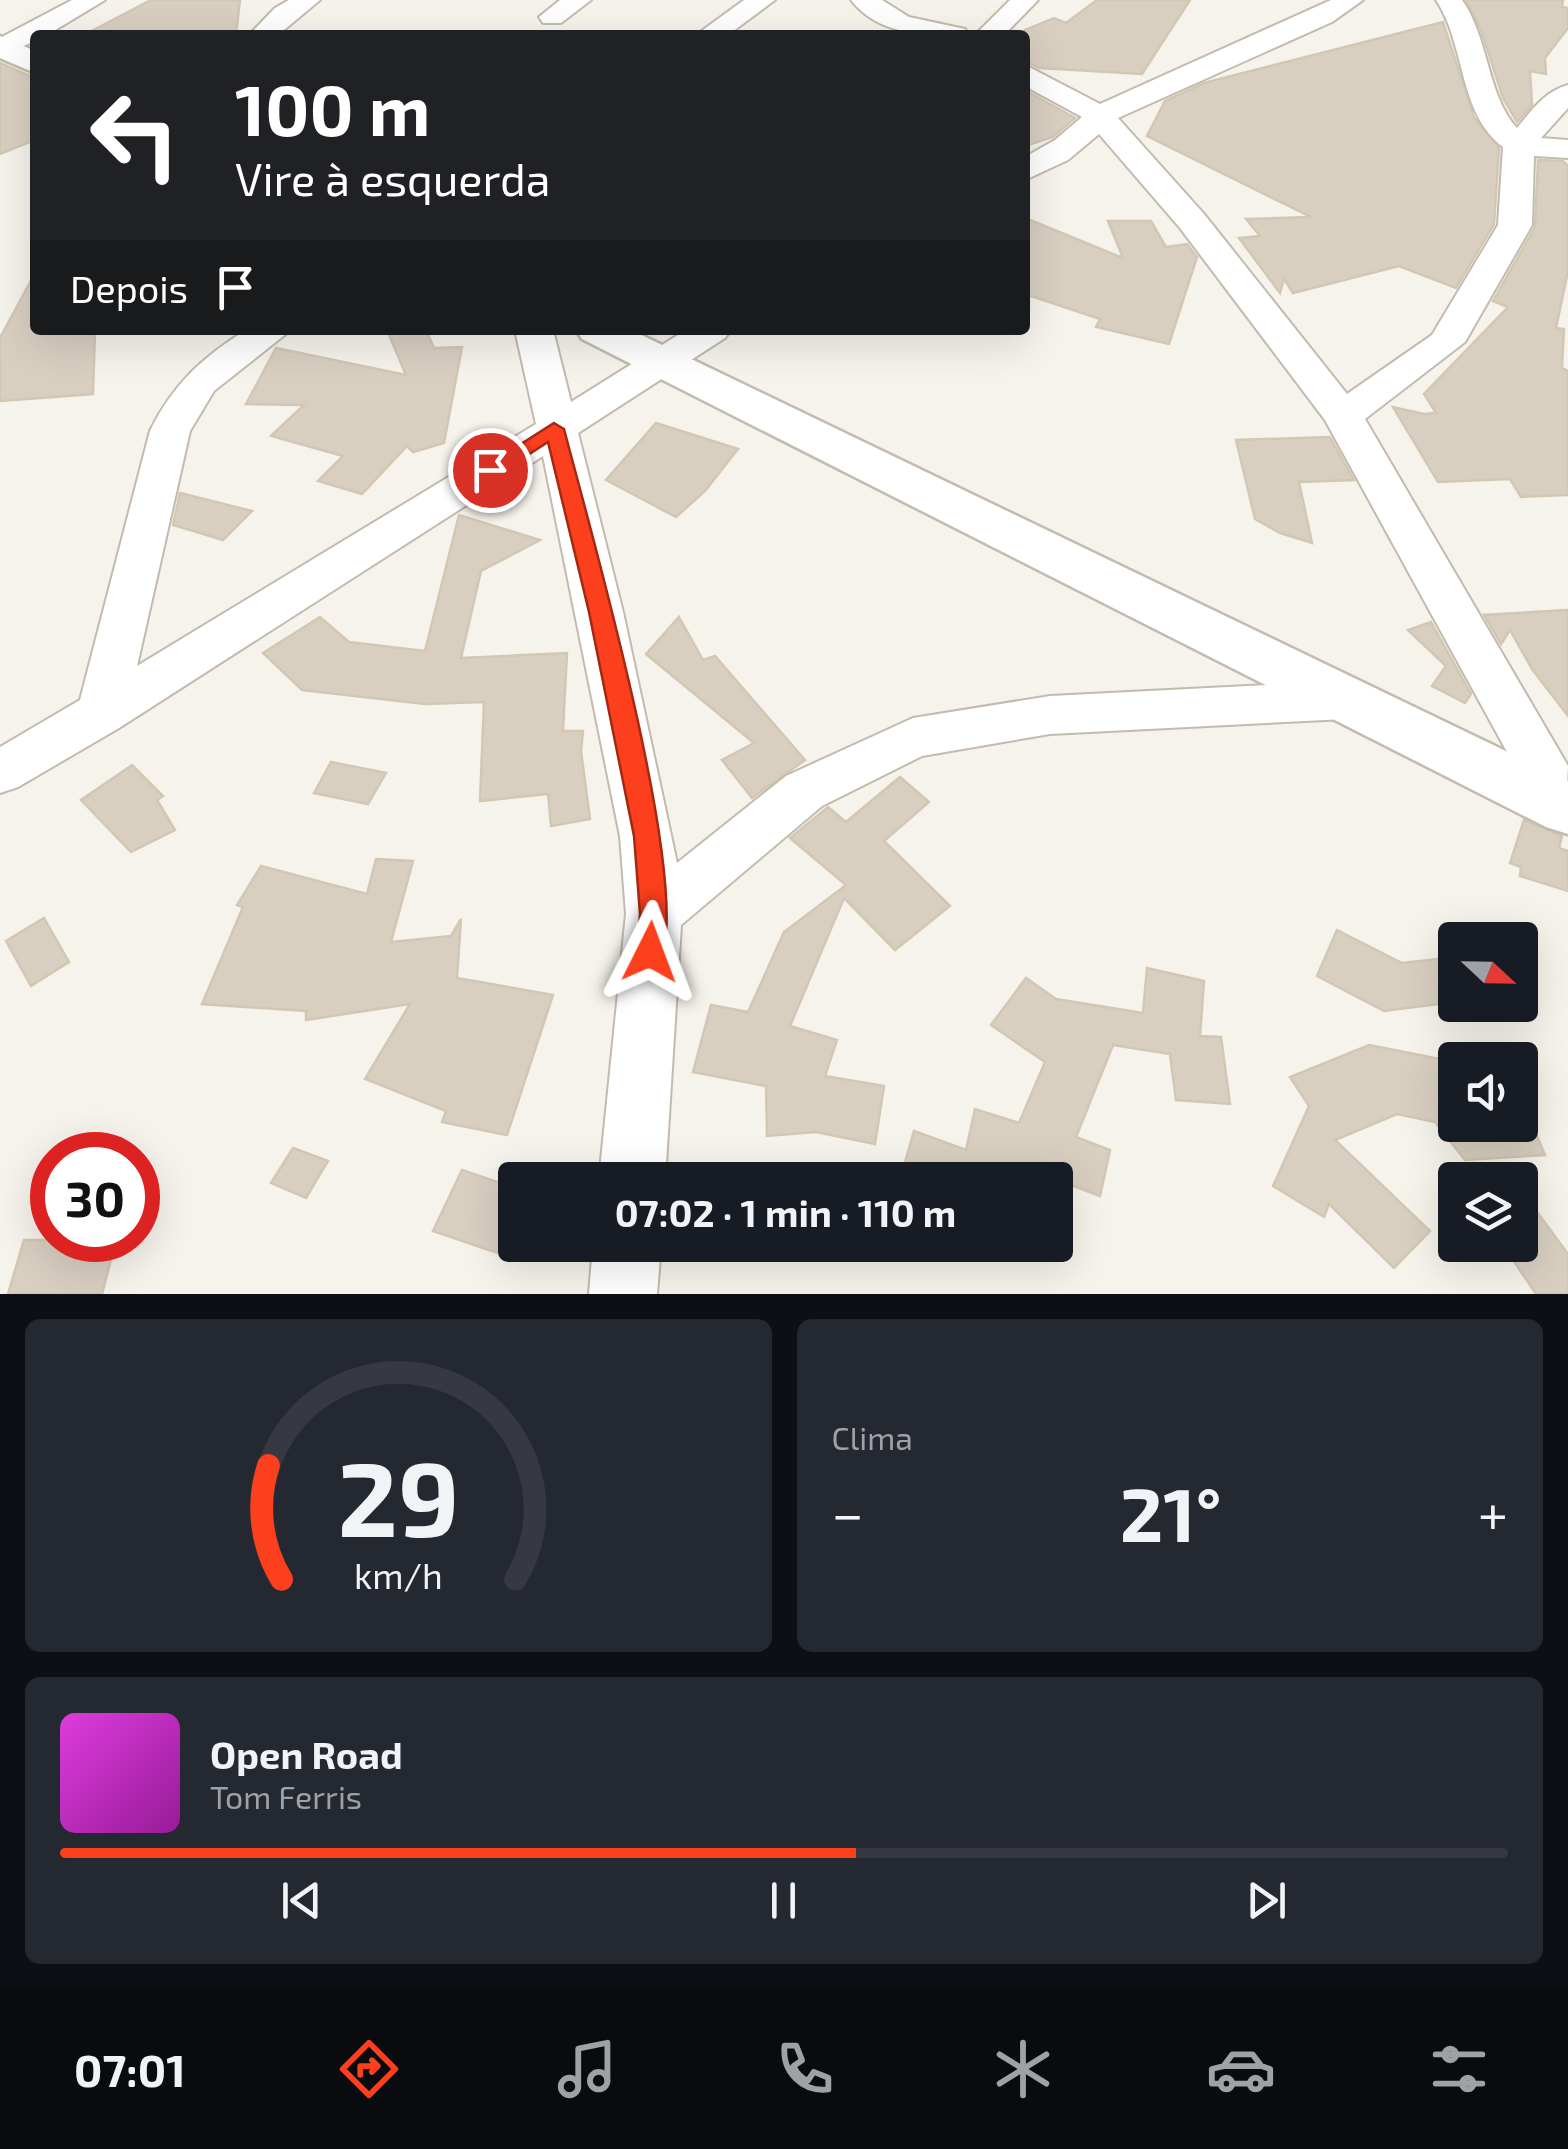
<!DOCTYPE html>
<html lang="pt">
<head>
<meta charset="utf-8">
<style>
  :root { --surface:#171b24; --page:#242831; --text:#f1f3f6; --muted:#9ea1a6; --line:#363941; --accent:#fc3f1d }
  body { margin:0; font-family:"Exo 2",sans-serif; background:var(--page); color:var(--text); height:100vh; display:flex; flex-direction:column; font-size:38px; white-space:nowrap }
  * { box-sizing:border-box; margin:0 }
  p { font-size:32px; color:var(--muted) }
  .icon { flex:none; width:55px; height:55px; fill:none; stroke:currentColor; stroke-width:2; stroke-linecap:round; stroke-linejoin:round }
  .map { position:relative; height:1294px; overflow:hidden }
  .details { display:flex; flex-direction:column; gap:25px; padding:25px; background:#0d0f14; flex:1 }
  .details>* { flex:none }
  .banner { position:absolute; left:30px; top:30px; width:1000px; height:305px; border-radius:10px; box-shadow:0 10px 40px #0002; background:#202124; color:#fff; overflow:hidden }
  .needle { width:65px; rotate:112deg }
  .buttons { position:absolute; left:1438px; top:922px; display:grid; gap:20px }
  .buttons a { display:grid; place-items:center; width:100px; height:100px; border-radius:10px; background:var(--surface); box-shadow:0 10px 40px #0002; font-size:50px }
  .speed { position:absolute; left:30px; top:1132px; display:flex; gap:20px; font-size:50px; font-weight:700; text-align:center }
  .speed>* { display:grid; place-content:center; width:130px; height:130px; border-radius:50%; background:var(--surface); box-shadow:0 10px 40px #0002; line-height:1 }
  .speed .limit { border:15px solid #d22; background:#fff; color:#111 }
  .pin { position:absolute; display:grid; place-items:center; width:85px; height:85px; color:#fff; margin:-42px; border:5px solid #fff; border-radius:50%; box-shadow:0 2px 10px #0007 }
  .me { position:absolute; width:110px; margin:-55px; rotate:3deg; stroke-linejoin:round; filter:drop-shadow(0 0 8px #0008) }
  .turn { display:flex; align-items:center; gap:35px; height:210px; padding:0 40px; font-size:45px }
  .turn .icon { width:130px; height:130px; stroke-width:2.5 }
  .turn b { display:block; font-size:70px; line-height:85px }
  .then { display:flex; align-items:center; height:95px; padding:0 40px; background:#0003; gap:20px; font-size:38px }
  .big { font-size:75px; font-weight:700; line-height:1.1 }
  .details .card { flex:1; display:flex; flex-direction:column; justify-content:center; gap:15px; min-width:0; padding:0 35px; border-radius:15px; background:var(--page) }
  .details .dial { align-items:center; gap:0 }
  .dial svg { height:260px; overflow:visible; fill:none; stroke:var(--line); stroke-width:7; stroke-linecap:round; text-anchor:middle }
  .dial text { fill:var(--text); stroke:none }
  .song { display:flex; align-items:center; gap:30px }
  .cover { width:120px; height:120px; border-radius:15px; background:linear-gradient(135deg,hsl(300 70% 55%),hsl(300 70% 35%)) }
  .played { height:10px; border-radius:5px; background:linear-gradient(90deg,var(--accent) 55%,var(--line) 55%) }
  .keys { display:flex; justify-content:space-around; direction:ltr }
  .heat { display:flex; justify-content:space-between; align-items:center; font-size:55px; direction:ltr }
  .details .tiles { flex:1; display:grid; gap:25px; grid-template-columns:1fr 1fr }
  .card:last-child { grid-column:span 2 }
  .trip { position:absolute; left:498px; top:1162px; width:575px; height:100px; border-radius:10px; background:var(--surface); box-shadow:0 10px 40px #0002; font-weight:700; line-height:100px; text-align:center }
  .dock { display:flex; height:160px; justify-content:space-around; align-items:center; background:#090b0e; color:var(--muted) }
  .dock .icon { width:70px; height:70px }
  .dock .current { color:var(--accent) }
  .dock b { font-size:45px; color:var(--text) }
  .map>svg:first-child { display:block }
  .building { fill:#d8cfc1; stroke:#d3c7b4; stroke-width:2.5 }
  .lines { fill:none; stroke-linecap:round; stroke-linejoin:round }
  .minor-casing { stroke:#c2bbae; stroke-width:4 }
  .tertiary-casing { stroke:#c2bbae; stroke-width:5 }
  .minor { fill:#fff; fill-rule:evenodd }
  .tertiary { fill:#fff; fill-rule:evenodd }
  .route { fill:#fc3f1d; stroke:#a42913; stroke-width:2.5 }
</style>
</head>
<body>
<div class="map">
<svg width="1568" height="1294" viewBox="0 0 1568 1294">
  <rect width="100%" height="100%" fill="#f6f3ec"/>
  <g class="building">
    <path d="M151,0H240L236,35H84Z"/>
    <path d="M1097,0H1190L1142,74L1039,68L1025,61V30L1054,18L1066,23Z"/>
    <path d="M1466,0H1563L1562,7L1568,8V28L1545,58L1546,74L1530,71L1532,105L1517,122L1503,98L1481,30Z"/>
    <path d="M1443,22L1474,117L1499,148L1494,224L1456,288L1399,266L1293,293L1284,279L1280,293L1239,238L1260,236L1246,219L1311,217L1147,136L1165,101L1204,83Z"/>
    <path d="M0,63L35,78V140L0,154Z"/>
    <path d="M1025,90L1075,118L1053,137L1025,146Z"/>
    <path d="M1538,160L1563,161L1568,166V271L1556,328L1564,329L1562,368L1568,371V495L1521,497L1510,479L1438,482L1393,407L1424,414L1436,413L1424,394L1508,307L1493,301L1535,227Z"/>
    <path d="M1025,218L1123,258L1108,221H1151L1166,247L1187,244L1197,257L1169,344L1096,327L1100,319L1025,294Z"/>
    <path d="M35,273V330H95L93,394L0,401V338Z"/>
    <path d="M387,330H426L434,348L462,347L444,443L413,452L407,446L362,494L318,481L343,456L271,436L304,405L246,404L276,348L406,375Z"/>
    <path d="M656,423L738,449L705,491L676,517L606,480Z"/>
    <path d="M1330,437L1354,480L1299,482L1312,543L1280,533L1255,519L1236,440Z"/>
    <path d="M180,493L252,511L223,540L173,525Z"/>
    <path d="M459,515L540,540L481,571L461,658L567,653L563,731H583L581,751L590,819L551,826L548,794L480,801L484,702L425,704L302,690L263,653L320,617L349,642L425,651Z"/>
    <path d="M1568,610V716L1532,669L1510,630L1501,644L1484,615Z"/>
    <path d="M679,617L703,660L715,656L805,760L752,798L722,760L754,743L646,654Z"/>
    <path d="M1431,622L1471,694L1465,703L1432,686L1446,666L1408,630Z"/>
    <path d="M331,762L386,773L368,804L314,793Z"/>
    <path d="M132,765L163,796L157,800L175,830L131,852L81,800Z"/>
    <path d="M900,777L929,802L884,841L950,906L895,950L844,898L790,1026L837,1040L825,1076L884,1086L875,1144L816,1132L767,1136L766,1086L693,1072L711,1005L748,1012L784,932L846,885L790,838L828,807L846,822Z"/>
    <path d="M1524,820L1562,836L1559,848L1568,851V891L1520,876L1521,867L1510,863Z"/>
    <path d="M376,859L413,861L391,942L451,936L461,919L457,978L553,995L507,1135L442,1122L446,1111L365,1079L410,1004L306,1020V1011L202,1004L243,907L237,905L261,866L367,894Z"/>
    <path d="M44,918L69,962L31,986L6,941Z"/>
    <path d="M1337,930L1402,963L1447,958L1455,973V1002L1384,1011L1317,976Z"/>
    <path d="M1147,968L1204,981L1200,1036L1221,1037L1230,1104L1176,1100L1170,1054L1113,1045L1076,1137L1110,1150L1100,1196L1058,1180H900L914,1131L966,1150L975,1109L1019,1123L1045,1062L991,1025L1026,978L1056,999L1143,1013Z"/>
    <path d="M1369,1045L1455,1062V1125H1520V1115H1528L1545,1155L1465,1160L1435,1122L1397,1114L1335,1140L1430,1231L1394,1268L1329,1204L1324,1217L1273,1186L1309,1106L1290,1077Z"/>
    <path d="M293,1148L328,1161L306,1198L271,1183Z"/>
    <path d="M462,1170L515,1188V1259L433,1231Z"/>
    <path d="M1520,1189L1568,1254V1294H1536L1507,1251L1499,1255L1492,1245H1520Z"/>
    <path d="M24,1240H116L102,1294H8Z"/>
  </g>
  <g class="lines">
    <g class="minor-casing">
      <g id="minor">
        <path d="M72,0H105L47,35H35V41L0,56V38Z"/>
        <path d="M289,0H320L278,35H249L275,8Z"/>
        <path d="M560,0H591L561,23H543L539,17Z"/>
        <path d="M744,0H775L728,35H696Z"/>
        <path d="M851,0H882L909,17L965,29L969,35C927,35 880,37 851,0Z"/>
        <path d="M1010,0H1038L1004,35H975Z"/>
        <path d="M1331,0H1363L1332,22L1118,118L1204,214L1347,394L1432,335L1498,225L1503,147C1458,113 1466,45 1436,0H1462C1489,38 1487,96 1517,128C1531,111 1545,91 1568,85V108L1541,138L1568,140V158L1534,156L1532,225L1465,342L1365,419L1568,766L1565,830L1546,823L1325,420L1180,228L1099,134L1068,160L1025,180V157L1055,140L1082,117L1025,86V65L1100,104Z"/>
        <path d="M246,330H291L214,391L190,431L137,666L536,424L515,330H553L571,402L686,330H731L725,338L578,433L623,612L677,863L786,776L913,718L1050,696L1345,681L1362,687L1370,700L1362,713L1345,719L1050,734L922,756L822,806L681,925L665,1180H599L626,914L620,836L543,456L119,728L18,787L0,793V747L80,700L150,431C173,384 203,357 246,330Z"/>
        <path d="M593,1245H661L657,1294H589Z"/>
      </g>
    </g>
    <g class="tertiary-casing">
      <g id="tertiary">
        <path d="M0,36L35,51V73L0,58Z"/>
        <path d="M576,330H631L1568,781V834L1546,827L582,339Z"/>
      </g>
    </g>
    <use href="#minor" class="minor"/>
    <use href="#tertiary" class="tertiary"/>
  </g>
  <path class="route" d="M554,423L564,429C588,522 694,888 660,961L650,965L641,961L637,952L640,914L634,836L589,612L548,442L497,475H483L480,470Z"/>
</svg>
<div class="buttons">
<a><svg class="needle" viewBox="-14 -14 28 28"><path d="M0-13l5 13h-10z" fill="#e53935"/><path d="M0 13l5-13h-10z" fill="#9ea1a6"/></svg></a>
<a><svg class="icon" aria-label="sound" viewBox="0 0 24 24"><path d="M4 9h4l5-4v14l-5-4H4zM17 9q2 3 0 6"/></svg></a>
<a><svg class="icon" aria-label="layers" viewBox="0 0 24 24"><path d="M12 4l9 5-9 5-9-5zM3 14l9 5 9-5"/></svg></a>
</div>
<div class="speed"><div class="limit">30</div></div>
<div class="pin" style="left:490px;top:470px;background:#d93025"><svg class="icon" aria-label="arrive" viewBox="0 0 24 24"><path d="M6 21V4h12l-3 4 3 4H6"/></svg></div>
<svg class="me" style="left:650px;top:952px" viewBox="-20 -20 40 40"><path d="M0-17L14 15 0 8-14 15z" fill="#fc3f1d" stroke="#fff" stroke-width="4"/></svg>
<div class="trip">07:02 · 1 min · 110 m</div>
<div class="banner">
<div class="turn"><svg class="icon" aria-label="left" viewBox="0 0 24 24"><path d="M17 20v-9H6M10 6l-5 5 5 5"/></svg><div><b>100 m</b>Vire à esquerda</div></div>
<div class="then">Depois<svg class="icon" aria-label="arrive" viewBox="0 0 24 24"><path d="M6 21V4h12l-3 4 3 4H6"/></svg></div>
</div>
</div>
<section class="details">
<div class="tiles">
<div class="card dial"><svg viewBox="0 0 100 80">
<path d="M14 69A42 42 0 1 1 86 69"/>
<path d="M14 69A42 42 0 0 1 10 34" stroke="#fc3f1d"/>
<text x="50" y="56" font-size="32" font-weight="700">29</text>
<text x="50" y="72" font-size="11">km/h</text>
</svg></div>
<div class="card"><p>Clima</p>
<div class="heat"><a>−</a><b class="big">21°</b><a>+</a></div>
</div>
<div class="card">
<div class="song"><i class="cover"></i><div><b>Open Road</b><p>Tom Ferris</p></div></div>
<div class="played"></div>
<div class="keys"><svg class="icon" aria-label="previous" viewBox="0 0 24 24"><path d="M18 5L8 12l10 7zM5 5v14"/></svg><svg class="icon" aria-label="pause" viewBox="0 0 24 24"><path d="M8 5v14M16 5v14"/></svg><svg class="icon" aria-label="next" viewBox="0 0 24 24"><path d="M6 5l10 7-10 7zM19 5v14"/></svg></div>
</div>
</div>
</section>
<nav class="dock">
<b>07:01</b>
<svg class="icon current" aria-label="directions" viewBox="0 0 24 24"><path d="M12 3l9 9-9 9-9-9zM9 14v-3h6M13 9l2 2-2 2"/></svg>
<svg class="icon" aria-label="music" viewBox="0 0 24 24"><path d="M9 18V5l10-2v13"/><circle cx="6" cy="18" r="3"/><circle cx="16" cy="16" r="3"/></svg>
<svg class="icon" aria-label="phone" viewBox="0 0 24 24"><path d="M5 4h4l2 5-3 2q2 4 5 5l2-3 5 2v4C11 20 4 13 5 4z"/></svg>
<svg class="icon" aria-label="climate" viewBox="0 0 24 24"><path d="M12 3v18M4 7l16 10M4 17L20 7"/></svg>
<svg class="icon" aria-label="car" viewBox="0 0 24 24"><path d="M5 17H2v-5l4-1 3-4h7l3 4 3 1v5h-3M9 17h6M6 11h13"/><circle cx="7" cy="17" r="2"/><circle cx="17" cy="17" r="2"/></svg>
<svg class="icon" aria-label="filters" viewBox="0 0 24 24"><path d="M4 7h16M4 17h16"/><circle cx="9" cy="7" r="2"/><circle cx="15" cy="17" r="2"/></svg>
</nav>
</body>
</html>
